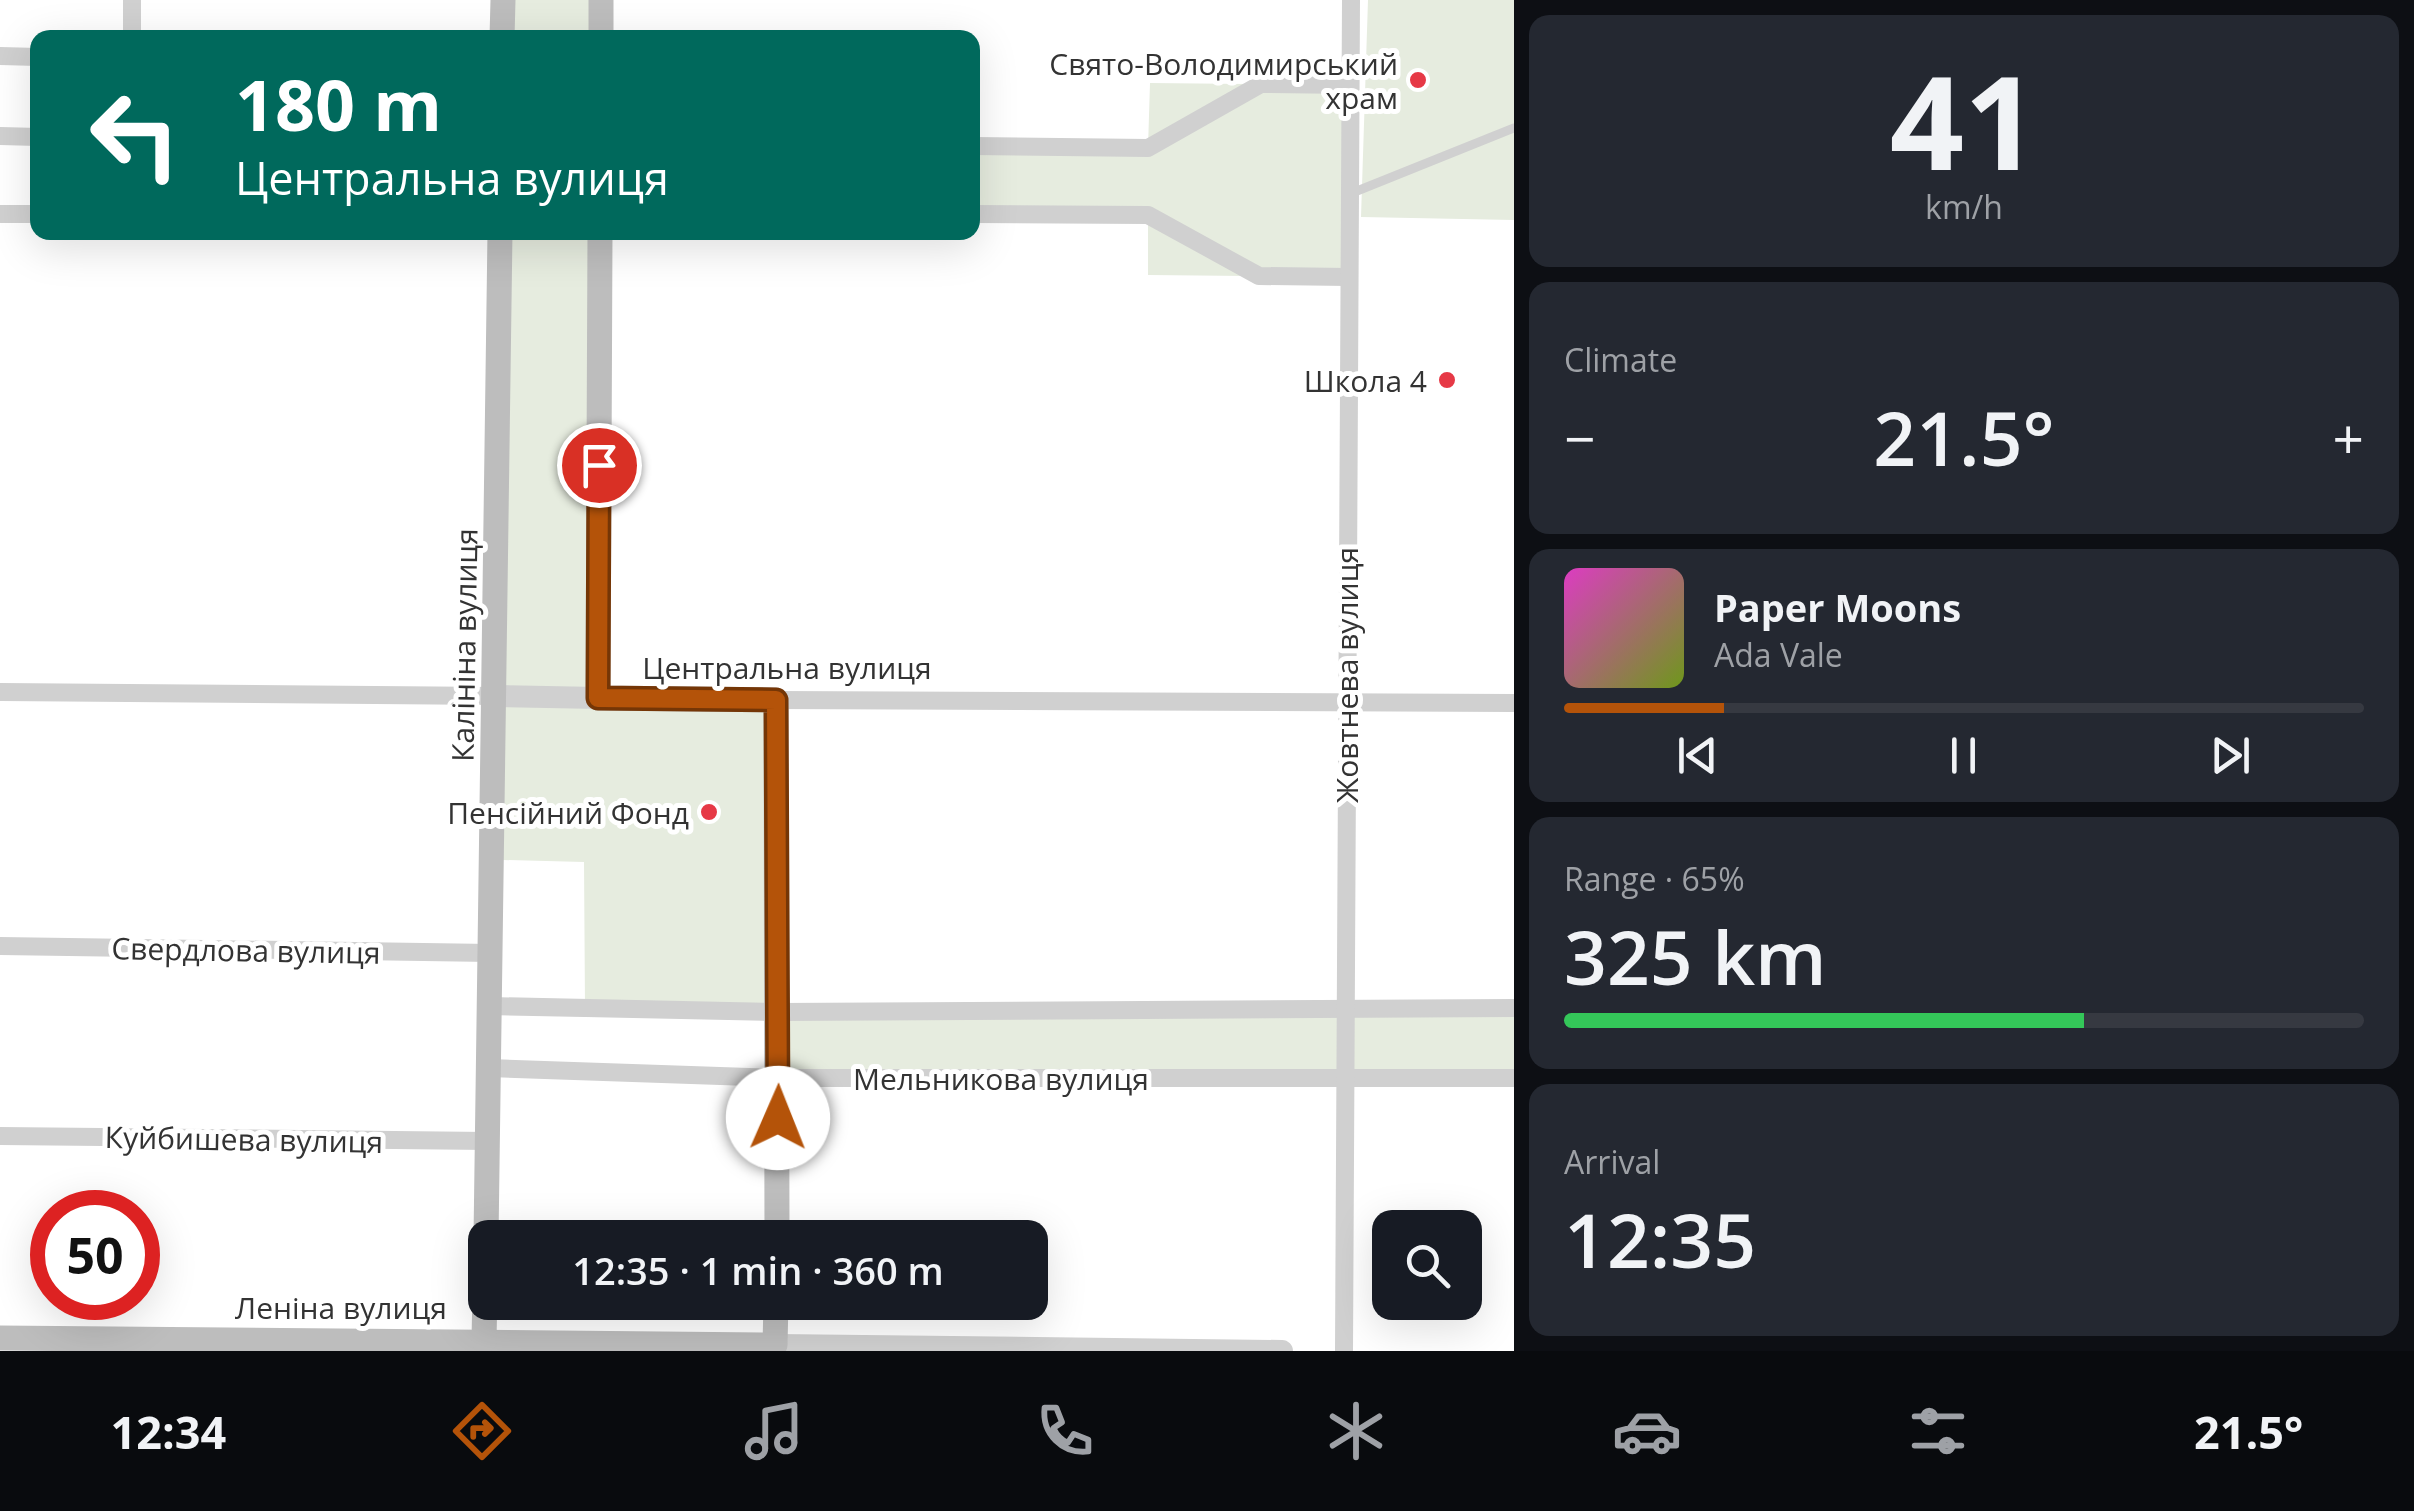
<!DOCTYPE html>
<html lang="en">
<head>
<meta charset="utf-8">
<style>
  :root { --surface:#171b24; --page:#242831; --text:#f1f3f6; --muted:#9ea1a6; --line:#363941; --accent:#b45309 }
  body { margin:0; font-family:"Open Sans",sans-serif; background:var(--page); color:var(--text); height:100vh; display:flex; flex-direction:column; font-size:38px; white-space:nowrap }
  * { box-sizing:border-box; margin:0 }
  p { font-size:32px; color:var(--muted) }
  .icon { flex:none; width:55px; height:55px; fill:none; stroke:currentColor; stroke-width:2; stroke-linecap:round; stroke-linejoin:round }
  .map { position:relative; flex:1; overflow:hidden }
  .drawer { display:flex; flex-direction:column; gap:15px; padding:15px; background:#0d0f14; width:900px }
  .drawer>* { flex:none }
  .top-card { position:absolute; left:30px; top:30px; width:950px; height:210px; border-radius:20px; box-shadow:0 10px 40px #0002; background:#00695c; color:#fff; overflow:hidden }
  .fabs { position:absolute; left:1372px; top:1210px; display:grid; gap:20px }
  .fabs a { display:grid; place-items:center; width:110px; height:110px; border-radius:20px; background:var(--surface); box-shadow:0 10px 40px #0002; font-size:50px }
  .speed { position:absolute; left:30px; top:1190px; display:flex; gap:20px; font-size:50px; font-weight:700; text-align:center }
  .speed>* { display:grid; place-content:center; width:130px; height:130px; border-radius:50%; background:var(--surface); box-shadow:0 10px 40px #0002; line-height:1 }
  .speed .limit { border:15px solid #d22; background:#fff; color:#111 }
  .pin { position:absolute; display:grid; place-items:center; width:85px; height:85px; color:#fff; margin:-42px; border:5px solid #fff; border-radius:50%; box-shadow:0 2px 10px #0007 }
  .me { position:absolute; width:110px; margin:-55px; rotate:1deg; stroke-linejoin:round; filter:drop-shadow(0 0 8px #0008) }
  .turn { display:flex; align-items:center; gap:35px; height:210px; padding:0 40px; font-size:45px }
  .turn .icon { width:130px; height:130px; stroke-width:2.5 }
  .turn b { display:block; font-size:70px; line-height:85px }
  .big { font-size:75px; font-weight:600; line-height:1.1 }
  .drawer .widget { flex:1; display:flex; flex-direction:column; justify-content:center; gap:15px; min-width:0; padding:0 35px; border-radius:20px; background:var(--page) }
  .drawer .dial { align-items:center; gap:0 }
  .dial b { font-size:130px; line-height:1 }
  .song { display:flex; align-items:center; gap:30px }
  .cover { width:120px; height:120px; border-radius:15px; background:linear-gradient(135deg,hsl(310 70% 55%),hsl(80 70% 35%)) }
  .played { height:10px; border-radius:5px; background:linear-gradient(90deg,var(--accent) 20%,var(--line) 20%) }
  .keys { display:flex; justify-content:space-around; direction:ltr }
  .heat { display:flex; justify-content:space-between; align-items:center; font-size:55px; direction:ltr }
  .charge { height:15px; border-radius:8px; background:linear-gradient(90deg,#34c759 65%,var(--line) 0) }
  .trip { position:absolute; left:468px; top:1220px; width:580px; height:100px; border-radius:20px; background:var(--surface); box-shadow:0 10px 40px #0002; font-weight:600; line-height:100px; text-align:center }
  .tabs { display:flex; height:160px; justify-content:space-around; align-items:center; background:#090b0e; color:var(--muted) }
  .tabs .icon { width:70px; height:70px }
  .tabs .selected { color:var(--accent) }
  .tabs b { font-size:45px; color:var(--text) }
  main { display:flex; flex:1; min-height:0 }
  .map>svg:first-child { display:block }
  .green { fill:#e6ecdf }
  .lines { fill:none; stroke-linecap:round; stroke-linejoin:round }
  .service { stroke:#d0d0d0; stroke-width:9 }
  .minor { stroke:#d0d0d0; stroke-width:18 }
  .tertiary { stroke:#d0d0d0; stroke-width:22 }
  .secondary { stroke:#bdbdbd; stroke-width:25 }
  .route-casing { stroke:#753606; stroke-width:25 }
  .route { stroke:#b45309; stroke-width:18 }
  .poi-dot { fill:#e63946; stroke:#fff; stroke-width:4 }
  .labels { text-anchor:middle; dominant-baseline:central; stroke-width:10; stroke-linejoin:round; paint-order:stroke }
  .poi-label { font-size:30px; fill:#333; stroke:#fff; text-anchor:end }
  .street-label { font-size:30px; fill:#333; stroke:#fff }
</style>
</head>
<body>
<main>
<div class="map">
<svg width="1514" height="1351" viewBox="0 0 1514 1351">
  <rect width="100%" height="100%" fill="#fff"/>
  <g class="green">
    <path d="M513,0H590V37L513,38Z"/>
    <path d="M1368,0H1514V220L1361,217Z"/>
    <path d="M1150,83L1350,85L1349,277L1148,275V216L973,214V146L1148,148Z"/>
    <path d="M511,233H589L587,709L768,710L769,1012L585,1008L584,862L503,860Z"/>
    <path d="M1514,1008V1078L789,1077V1012Z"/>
  </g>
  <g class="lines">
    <path class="service" d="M1352,193L1514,128"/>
    <g class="minor">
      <path d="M132,0V38"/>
      <path d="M0,56L38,57"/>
      <path d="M0,136L38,137"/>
      <path d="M972,146L1148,148L1261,84L1350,85"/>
      <path d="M0,214H38"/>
      <path d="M972,214L1148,215L1259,276L1349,277"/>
      <path d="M0,692L496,696"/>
      <path d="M776,700L1514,703"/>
      <path d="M0,946L491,953"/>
      <path d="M490,1006L779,1012L1514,1008"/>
      <path d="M489,1068L779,1078H1514"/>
      <path d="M0,1136L488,1141"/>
      <path d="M1344,1351L1351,0"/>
    </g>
    <g class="tertiary">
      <path d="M496,696L598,698"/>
      <path d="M775,1345L1282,1351"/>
    </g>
    <g class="secondary">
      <path d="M502,38L503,0"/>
      <path d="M601,38V0"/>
      <path d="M600,232L598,698L776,700L777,1238"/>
      <path d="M486,1238L500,232"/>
      <path d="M0,1338L775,1345L776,1302"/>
      <path d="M484,1341L485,1288"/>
    </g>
  </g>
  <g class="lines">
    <g class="route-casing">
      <path id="route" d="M599,465L598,698L776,700L778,1118"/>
    </g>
    <use href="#route" class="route"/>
  </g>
  <g class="poi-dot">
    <circle cx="1418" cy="80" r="10"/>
    <circle cx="1447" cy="380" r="10"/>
    <circle cx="709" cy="812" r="10"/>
  </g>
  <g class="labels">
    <g class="poi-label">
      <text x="1398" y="63">Свято-Володимирський<tspan x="1398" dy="34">храм</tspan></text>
      <text x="1427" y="380">Школа 4</text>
      <text x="689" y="812">Пенсійний Фонд</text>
    </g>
    <g class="street-label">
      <text transform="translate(464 645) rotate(-89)">Калініна вулиця</text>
      <text x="787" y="667">Центральна вулиця</text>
      <text transform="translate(1346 675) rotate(-90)">Жовтнева вулиця</text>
      <text transform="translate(246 950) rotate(1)">Свердлова вулиця</text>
      <text x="1001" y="1078">Мельникова вулиця</text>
      <text transform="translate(244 1139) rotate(1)">Куйбишева вулиця</text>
      <text x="341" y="1307">Леніна вулиця</text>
    </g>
  </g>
</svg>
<div class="fabs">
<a><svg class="icon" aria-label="search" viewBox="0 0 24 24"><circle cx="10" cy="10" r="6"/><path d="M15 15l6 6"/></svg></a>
</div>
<div class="speed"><div class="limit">50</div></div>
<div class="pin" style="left:599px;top:465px;background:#d93025"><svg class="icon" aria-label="arrive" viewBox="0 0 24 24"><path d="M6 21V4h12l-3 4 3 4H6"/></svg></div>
<svg class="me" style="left:778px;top:1118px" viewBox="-20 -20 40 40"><circle r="19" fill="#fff"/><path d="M0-13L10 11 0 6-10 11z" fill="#b45309"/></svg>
<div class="trip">12:35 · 1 min · 360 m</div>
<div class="top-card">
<div class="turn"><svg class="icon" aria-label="left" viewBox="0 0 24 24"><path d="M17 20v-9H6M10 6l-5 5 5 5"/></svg><div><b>180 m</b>Центральна вулиця</div></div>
</div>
</div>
<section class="drawer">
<div class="widget dial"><b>41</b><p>km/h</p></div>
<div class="widget"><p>Climate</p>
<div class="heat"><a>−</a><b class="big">21.5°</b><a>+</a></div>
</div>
<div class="widget">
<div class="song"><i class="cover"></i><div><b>Paper Moons</b><p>Ada Vale</p></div></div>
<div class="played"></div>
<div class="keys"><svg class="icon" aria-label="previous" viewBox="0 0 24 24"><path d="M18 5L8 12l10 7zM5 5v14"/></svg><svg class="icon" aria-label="pause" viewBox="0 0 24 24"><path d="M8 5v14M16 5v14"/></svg><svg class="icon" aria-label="next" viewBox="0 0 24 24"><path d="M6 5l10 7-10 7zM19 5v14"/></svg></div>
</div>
<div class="widget"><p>Range · 65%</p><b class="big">325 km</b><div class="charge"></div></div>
<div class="widget"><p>Arrival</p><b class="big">12:35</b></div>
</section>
</main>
<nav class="tabs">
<b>12:34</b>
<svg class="icon selected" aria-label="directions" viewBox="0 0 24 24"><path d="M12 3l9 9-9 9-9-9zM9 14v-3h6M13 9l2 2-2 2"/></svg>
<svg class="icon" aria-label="music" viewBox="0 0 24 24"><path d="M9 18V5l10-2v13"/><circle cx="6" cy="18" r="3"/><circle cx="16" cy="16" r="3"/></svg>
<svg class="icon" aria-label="phone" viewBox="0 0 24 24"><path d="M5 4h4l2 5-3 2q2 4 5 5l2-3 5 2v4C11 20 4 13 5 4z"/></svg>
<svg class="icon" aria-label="climate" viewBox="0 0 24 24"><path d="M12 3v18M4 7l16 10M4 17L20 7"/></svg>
<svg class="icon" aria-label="car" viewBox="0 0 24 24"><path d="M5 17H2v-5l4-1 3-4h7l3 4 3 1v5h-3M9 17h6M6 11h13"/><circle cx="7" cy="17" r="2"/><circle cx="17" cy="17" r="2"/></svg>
<svg class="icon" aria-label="filters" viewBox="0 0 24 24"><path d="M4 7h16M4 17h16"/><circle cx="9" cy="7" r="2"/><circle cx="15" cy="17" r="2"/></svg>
<b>21.5°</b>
</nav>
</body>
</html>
